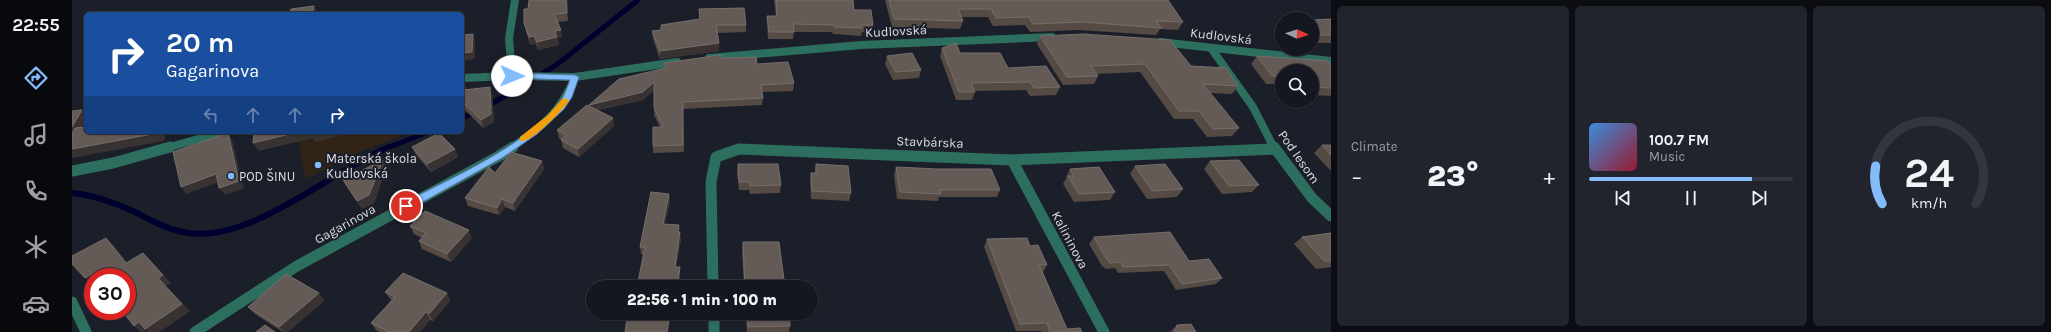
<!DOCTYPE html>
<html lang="en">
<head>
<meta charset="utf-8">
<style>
  :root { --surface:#141720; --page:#21242d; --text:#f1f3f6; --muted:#9d9fa5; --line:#33363e; --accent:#84bcfb }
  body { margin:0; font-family:Karla,sans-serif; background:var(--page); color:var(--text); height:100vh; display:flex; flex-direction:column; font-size:15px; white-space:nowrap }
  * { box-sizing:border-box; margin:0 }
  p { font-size:13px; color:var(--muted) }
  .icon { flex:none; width:22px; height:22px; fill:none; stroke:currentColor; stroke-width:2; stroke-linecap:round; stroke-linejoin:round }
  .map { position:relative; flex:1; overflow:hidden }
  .side { display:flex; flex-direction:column; gap:6px; padding:6px; background:#0b0d12; width:720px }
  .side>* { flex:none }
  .banner { position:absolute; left:12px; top:12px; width:380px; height:122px; border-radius:6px; box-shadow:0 1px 3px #0004,0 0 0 1px var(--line); background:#1a4fa0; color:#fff; overflow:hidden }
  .needle { width:26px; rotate:93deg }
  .fabs { position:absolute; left:1203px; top:12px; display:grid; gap:8px }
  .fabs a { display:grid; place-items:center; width:44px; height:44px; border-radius:50%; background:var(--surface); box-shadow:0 1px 3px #0004,0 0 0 1px var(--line); font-size:20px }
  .speed { position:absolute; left:12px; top:268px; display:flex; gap:8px; font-size:20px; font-weight:700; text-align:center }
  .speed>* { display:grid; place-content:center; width:52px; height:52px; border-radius:50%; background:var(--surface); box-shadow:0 1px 3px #0004,0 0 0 1px var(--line); line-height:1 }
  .speed .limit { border:6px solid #d22; background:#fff; color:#111 }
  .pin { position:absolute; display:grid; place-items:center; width:34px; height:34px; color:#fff; margin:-17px; border:2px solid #fff; border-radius:50%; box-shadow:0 1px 4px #0007 }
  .me { position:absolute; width:44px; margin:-22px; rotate:91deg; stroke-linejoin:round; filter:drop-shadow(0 0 3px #0008) }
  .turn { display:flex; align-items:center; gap:14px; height:84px; padding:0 16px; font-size:18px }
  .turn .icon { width:52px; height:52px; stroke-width:2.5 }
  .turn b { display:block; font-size:28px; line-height:34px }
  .lanes { display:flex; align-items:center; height:38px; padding:0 16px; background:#0003; justify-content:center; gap:20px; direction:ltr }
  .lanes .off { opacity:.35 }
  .big { font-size:30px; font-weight:800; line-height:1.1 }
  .side .widget { flex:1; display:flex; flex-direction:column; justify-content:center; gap:6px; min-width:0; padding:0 14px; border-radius:6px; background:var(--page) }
  .side .dial { align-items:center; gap:0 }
  .dial svg { height:104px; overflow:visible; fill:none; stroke:var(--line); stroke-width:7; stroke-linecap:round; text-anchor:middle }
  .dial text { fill:var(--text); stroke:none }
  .song { display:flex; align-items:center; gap:12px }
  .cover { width:48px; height:48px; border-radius:6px; background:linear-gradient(135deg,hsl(210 70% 55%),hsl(350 70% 35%)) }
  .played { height:4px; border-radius:2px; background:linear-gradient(90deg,var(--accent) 80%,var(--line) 80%) }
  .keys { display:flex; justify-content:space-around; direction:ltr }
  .heat { display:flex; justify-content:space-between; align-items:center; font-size:22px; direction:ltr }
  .side .tiles { flex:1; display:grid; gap:6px; grid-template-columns:repeat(3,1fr) }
  .trip { position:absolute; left:514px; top:280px; width:232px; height:40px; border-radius:20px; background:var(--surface); box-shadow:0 1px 3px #0004,0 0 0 1px var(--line); font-weight:800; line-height:40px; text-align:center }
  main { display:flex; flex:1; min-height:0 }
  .dock { display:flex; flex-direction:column; width:72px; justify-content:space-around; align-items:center; background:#08090d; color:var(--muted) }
  .dock .icon { width:28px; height:28px }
  .dock .on { color:var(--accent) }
  .dock b { font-size:18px; color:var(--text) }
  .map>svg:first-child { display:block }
  .education { fill:#312417 }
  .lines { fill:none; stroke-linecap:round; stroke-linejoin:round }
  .stream-far1 { stroke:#00002e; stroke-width:5 }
  .stream { stroke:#00002e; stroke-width:6 }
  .minor-far1 { stroke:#2d6f5e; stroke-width:8 }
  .minor { stroke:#2d6f5e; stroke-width:11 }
  .wall { fill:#554a44 }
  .shaded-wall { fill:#383232 }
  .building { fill:#645a56; stroke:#766f6c }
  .route { fill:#84bcfb; stroke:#567aa3 }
  .slow { fill:#f59e0b }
  .poi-dot { fill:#84bcfb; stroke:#1b1f2a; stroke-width:1.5 }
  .labels { text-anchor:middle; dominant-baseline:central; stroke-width:4; stroke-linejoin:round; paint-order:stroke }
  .street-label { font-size:13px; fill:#dcdfe6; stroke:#1b1f2a }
  .poi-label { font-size:13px; fill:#dcdfe6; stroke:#1b1f2a; text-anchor:start }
</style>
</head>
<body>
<main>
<nav class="dock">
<b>22:55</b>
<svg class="icon on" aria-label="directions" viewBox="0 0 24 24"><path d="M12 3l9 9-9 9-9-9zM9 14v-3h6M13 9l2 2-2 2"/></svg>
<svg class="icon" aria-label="music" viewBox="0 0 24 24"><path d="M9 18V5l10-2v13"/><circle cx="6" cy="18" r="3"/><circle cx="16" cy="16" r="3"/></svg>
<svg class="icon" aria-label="phone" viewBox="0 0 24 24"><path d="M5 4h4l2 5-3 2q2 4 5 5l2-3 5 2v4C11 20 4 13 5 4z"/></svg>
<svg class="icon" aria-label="climate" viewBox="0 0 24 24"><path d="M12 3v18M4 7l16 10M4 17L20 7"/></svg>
<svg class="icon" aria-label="car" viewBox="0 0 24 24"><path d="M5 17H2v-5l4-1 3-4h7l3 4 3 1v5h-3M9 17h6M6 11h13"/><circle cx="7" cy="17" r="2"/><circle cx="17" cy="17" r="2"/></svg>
</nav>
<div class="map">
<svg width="1259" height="332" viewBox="0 0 1259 332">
  <rect width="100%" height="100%" fill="#1b1f2a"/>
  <path class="education" d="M225,132H340L290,151L233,179Z"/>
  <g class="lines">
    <g class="stream-far1">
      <path d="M414,107L483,66L566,0"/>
      <path d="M390,118L404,112"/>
      <path d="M315,148L356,132"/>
    </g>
    <path class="stream" d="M0,193C22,195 43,203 63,212C79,220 94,229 111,232C177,246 258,171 317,147"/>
    <g class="minor-far1">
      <path d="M1088,42L1259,61"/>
      <path d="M1139,48L1181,107L1202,148"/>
      <path d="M637,58L789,45L980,37"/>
      <path d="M440,76L437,38L443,0"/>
      <path d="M390,78L440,76L503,77L605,62"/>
      <path d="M95,148L150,132"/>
      <path d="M439,148C471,126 488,113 503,77"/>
    </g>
    <g class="minor">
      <path d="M1202,147L1240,198L1259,216"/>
      <path d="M940,160L1032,332"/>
      <path d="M0,171L41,163L98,147"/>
      <path d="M641,287L639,182L644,157L667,149L940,160L1203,149"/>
      <path d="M0,302L14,332"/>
      <path d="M642,313V332"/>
      <path d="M123,332L225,266L427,156L441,147"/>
    </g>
  </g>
  <g class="wall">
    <path d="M496,0V21L486,22L490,38H486L487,45L466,50L464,44L458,45L454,31L452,23L456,9Z"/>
    <path d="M702,0H781L782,10L801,25L800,33L790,32L789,36L761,34L760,32H722L721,39H696L695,23V16H704Z"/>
    <path d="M813,0H1096L1111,22L1106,30L1088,29L1084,35L1007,30L958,32L953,25L921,26L916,17H889L891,21L888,29L820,27Z"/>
    <path d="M627,9L674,25V32L645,33L647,43V51L588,59L581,39L580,31L589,30L627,19Z"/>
    <path d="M1259,19V43H1240V20Z"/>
    <path d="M968,36L1119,66L1166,86L1160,94L1138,93L1167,128L1160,136L1135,137L1121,119H1102L1068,72L1025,74L1026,76L1022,84L991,85L965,44Z"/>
    <path d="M870,48L936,68L988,87L984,95L958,96L954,90L903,91V92L900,100H884L868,56Z"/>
    <path d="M815,56L849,70L847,78L821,80L813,64Z"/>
    <path d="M1185,56L1259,65V96L1240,95V71H1210V92L1204,84H1194L1179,64Z"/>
    <path d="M650,58L685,64L722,83L721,91L690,92L691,98L690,105L611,109L612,152L581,153V146L588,127L582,115V90L571,100L526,110L541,118L542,126L507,157L491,148L489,140L487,138L485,130L517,106L592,69V63Z"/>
    <path d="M390,76L393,84L394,90L420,94L422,122L411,128L390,107Z"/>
    <path d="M1250,145H1259V171L1242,153Z"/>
    <path d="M340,147L383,149L386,157L359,172L344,155Z"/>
    <path d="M311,160L314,168L302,203L290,209L271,180Z"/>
    <path d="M470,161L472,169L443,211L433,207L427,215L396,206L393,198L423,173Z"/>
    <path d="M1138,161L1187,185L1180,192L1150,194L1132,169Z"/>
    <path d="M666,164L709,185L708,193L678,194L677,190H667L665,172Z"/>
    <path d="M744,164L779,193L777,201L739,199L738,181L739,173H743Z"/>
    <path d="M1063,166L1111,189L1105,197L1075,199L1058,174Z"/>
    <path d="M824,167L928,190L925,197H867L866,201L825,199L822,175Z"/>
    <path d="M998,169L1043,192L1038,200L1002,202L991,184L994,179V177Z"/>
    <path d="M597,194L598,202L593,224L607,225V232L609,240L604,267L608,275L606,287H565L572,255L569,254L568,247Z"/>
    <path d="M338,226L400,238L379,262L350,249L347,241L350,238L342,234Z"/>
    <path d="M1259,233V267L1244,269L1222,244L1230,237Z"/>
    <path d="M1022,237L1117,261L1150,278L1144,284L1104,290L1092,271L1046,273L1043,268L1034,269L1030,266L1017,244Z"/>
    <path d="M915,239L958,246L975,265L971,272L995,329L1010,332H970L969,331H944L912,247Z"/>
    <path d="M671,242L713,287H672L670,250Z"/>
    <path d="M313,292L375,293L378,301L361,321L358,320L348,332H307L304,330L299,323L320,300L318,299Z"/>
    <path d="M247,293L252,301L216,332H211L183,314L176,307Z"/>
    <path d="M674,313H717L718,326L717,332H675Z"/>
    <path d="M1105,325L1124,332H1098Z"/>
  </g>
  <g class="shaded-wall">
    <path d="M494,0H496V21L495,13Z"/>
    <path d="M242,6L246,14H240Z"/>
    <path d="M489,30L490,38H486L487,45L466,50L465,42L483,31Z"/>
    <path d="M401,34L403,42V59L390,61V53Z"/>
    <path d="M462,36L464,44L458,45L457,37Z"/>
    <path d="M647,43V51L588,59V51Z"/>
    <path d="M390,76L393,84L395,98L392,90Z"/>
    <path d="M582,82L583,89L571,100L518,112L517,105Z"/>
    <path d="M418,87L420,94L422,122L411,128L409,120Z"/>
    <path d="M10,110L14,115V124L3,141L0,138V127Z"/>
    <path d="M541,118L542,126L507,157L506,149Z"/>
    <path d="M86,132H94L92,141L0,158V149Z"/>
    <path d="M226,132H280V133L243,142L241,138L187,151L181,143Z"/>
    <path d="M156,133L160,140L172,188L153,195L147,188Z"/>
    <path d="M383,149L386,157L359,172L355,164Z"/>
    <path d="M311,160L314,168L302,203L290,209L285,201Z"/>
    <path d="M470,161L472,169L443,211L441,203Z"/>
    <path d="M144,174L150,181L114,194L109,187Z"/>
    <path d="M597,194L598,202L591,232V224Z"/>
    <path d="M430,199L433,207L427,215L425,208Z"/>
    <path d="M397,230L400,238L379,262L375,254Z"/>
    <path d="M608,232L609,240L603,274V267Z"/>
    <path d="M34,238L42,246L62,271L54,263Z"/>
    <path d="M71,253L99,283L94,286L118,311L88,332H76L75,330L72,332H69L62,326Z"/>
    <path d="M608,267V275L606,287H605Z"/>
    <path d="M19,274L21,277V285L13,278Z"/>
    <path d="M247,293L252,301L216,332H212L207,327Z"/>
    <path d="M375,293L378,301L361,321L357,314Z"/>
    <path d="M354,312L358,320L348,332H337Z"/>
    <path d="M598,313H599L596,332H595Z"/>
  </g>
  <g class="building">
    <path d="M457,0H494L495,13L482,14L489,30L483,31L485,37L465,42L462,36L457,37L452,23V9H456Z"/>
    <path d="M704,0H781L782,10H799L801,25H789L790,28L762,27V25L721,24L722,32H697L695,16H705Z"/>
    <path d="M817,0H1096L1111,22L1084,21L1089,28L1011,22L961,24L957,17L924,18L919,9H886L891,21L822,19Z"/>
    <path d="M242,6L240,14H218L219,9Z"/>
    <path d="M672,8L674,25H644L647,43L588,51L580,31L589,30V25L628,19L627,9Z"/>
    <path d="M1259,19V35H1246L1240,29V20Z"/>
    <path d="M401,34L400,52L390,53V35Z"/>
    <path d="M1011,34L1098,40L1119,66L1154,68L1166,86L1131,84L1167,128L1141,129L1127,111H1107L1073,64L1019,66L1026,76L995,77L968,36Z"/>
    <path d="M884,43L888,53H928L936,68L974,66L988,87L962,88L958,82L899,83L903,92H887L870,48Z"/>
    <path d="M840,53L849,70L824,72L815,56Z"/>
    <path d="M649,55L650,58L684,57L685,64L716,62L722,83L689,85L691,98L611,102V145L581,146V127H591L582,107V82L571,92L517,105L547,79L594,68L592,63Z"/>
    <path d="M1185,56L1256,61L1259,65V88L1240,87V71H1210V76H1200Z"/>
    <path d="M390,76L392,90L418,87L419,114L409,120L390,101Z"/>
    <path d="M515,105L541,118L506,149L489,140L494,135L485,130Z"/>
    <path d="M10,110L0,127V111Z"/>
    <path d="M14,127V132H86V133L0,149V134L3,128Z"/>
    <path d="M182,132H226L181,143Z"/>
    <path d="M239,132H248L239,134Z"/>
    <path d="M156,133L167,181L147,188L144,174L109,187L101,152Z"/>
    <path d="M367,133L383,149L355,164L340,147Z"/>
    <path d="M1250,145H1259V155Z"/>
    <path d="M439,152L470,161L441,203L430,199L425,208L393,198L417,167L423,173Z"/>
    <path d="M311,160L297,195L285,201L271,180Z"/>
    <path d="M1167,160L1187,185L1157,186L1138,161Z"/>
    <path d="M666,164H706L709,185L678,186V182H667Z"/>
    <path d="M744,164L776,166L779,193L740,191L739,173H744Z"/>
    <path d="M1093,164L1111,189L1080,191L1063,166Z"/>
    <path d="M824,167L865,169H919L928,190H868L869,194L828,192Z"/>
    <path d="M1027,167L1043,192L1007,194L996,176H1002L998,169Z"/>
    <path d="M579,192L597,194L591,224L607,225L606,232H608L603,267H608L605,287H565L573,247H568Z"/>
    <path d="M353,211L397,230L375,254L347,241L354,233L338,226Z"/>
    <path d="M1098,232L1117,261L1137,259L1150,278L1110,284L1097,265L1051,267L1048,262L1038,263L1035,260L1022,237Z"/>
    <path d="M1259,233V261H1252L1230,237Z"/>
    <path d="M34,238L54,263L71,253L91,275L86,278L110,304L73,329L67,322L62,326L50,311H55V277H21L19,274L13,278L0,264V256Z"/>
    <path d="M955,238L958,246L966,245L975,265H967L995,329L1008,328L1010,332H978L975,323L948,324L915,239Z"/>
    <path d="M671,242H707L713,287H673Z"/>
    <path d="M331,273L375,293L357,314L354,312L337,332H317L299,323L323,297L313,292Z"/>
    <path d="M214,274L247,293L207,327L176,307Z"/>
    <path d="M556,313H598L595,332H553Z"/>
    <path d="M675,313H717L718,326L676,327Z"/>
    <path d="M1119,324L1124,332H1103L1105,325Z"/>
    <path d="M193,325L203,332H184Z"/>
  </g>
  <path class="route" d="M440,73L503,75L507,77L500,97L492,109L465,134L430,158L338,209H331V203C379,178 451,147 486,105C492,97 495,88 498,80L437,78V74Z"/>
  <path class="slow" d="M493,98L497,101C490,110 459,144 448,141V137L476,115L490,99Z"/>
  <g class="poi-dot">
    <circle cx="246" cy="165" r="4"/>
    <circle cx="159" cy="176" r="4"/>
  </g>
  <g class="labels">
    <g class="street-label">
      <text transform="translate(824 31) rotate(-3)">Kudlovská</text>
      <text transform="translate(1149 36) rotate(7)">Kudlovská</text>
      <text transform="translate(858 142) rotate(2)">Stavbárska</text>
      <text transform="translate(1227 157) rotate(55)">Pod lesom</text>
      <text transform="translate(273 224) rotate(-29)">Gagarinova</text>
      <text transform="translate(998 240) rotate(62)">Kalininova</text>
    </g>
    <g class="poi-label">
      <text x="254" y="158">Materská škola<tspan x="254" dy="15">Kudlovská</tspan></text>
      <text x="167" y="176">POD ŠINU</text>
    </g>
  </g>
</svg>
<div class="fabs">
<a><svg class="needle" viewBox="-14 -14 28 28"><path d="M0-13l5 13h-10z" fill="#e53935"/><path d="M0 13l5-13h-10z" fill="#9d9fa5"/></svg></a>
<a><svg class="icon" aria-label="search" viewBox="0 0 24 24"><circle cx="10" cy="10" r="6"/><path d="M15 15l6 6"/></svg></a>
</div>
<div class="speed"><div class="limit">30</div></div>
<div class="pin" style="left:334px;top:206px;background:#d93025"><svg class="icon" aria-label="arrive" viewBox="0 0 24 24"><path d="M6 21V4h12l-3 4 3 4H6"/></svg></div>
<svg class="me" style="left:440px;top:76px" viewBox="-20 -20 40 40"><circle r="19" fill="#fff"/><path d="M0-13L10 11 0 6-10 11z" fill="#84bcfb"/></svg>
<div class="trip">22:56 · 1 min · 100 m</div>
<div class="banner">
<div class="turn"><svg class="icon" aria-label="right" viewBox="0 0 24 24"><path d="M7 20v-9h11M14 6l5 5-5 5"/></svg><div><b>20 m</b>Gagarinova</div></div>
<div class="lanes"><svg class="icon off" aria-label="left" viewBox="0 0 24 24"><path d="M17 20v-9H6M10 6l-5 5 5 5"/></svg><svg class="icon off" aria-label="ahead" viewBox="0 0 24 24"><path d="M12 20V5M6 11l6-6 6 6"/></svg><svg class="icon off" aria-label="ahead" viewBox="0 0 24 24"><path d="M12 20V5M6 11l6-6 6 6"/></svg><svg class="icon" aria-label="right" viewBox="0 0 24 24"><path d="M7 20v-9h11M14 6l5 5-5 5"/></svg></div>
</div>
</div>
<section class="side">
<div class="tiles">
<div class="widget"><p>Climate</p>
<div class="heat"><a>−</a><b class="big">23°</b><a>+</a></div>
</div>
<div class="widget">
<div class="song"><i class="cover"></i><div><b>100.7 FM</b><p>Music</p></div></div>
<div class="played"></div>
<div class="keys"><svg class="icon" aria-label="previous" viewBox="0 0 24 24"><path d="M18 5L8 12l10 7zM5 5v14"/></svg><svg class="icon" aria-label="pause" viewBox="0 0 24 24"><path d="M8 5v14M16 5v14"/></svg><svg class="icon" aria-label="next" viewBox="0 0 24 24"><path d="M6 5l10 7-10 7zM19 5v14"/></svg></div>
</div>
<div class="widget dial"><svg viewBox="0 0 100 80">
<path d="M14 69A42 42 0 1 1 86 69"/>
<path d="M14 69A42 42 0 0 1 9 40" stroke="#84bcfb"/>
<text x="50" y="56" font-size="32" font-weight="700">24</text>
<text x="50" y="72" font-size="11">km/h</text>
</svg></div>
</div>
</section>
</main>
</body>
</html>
